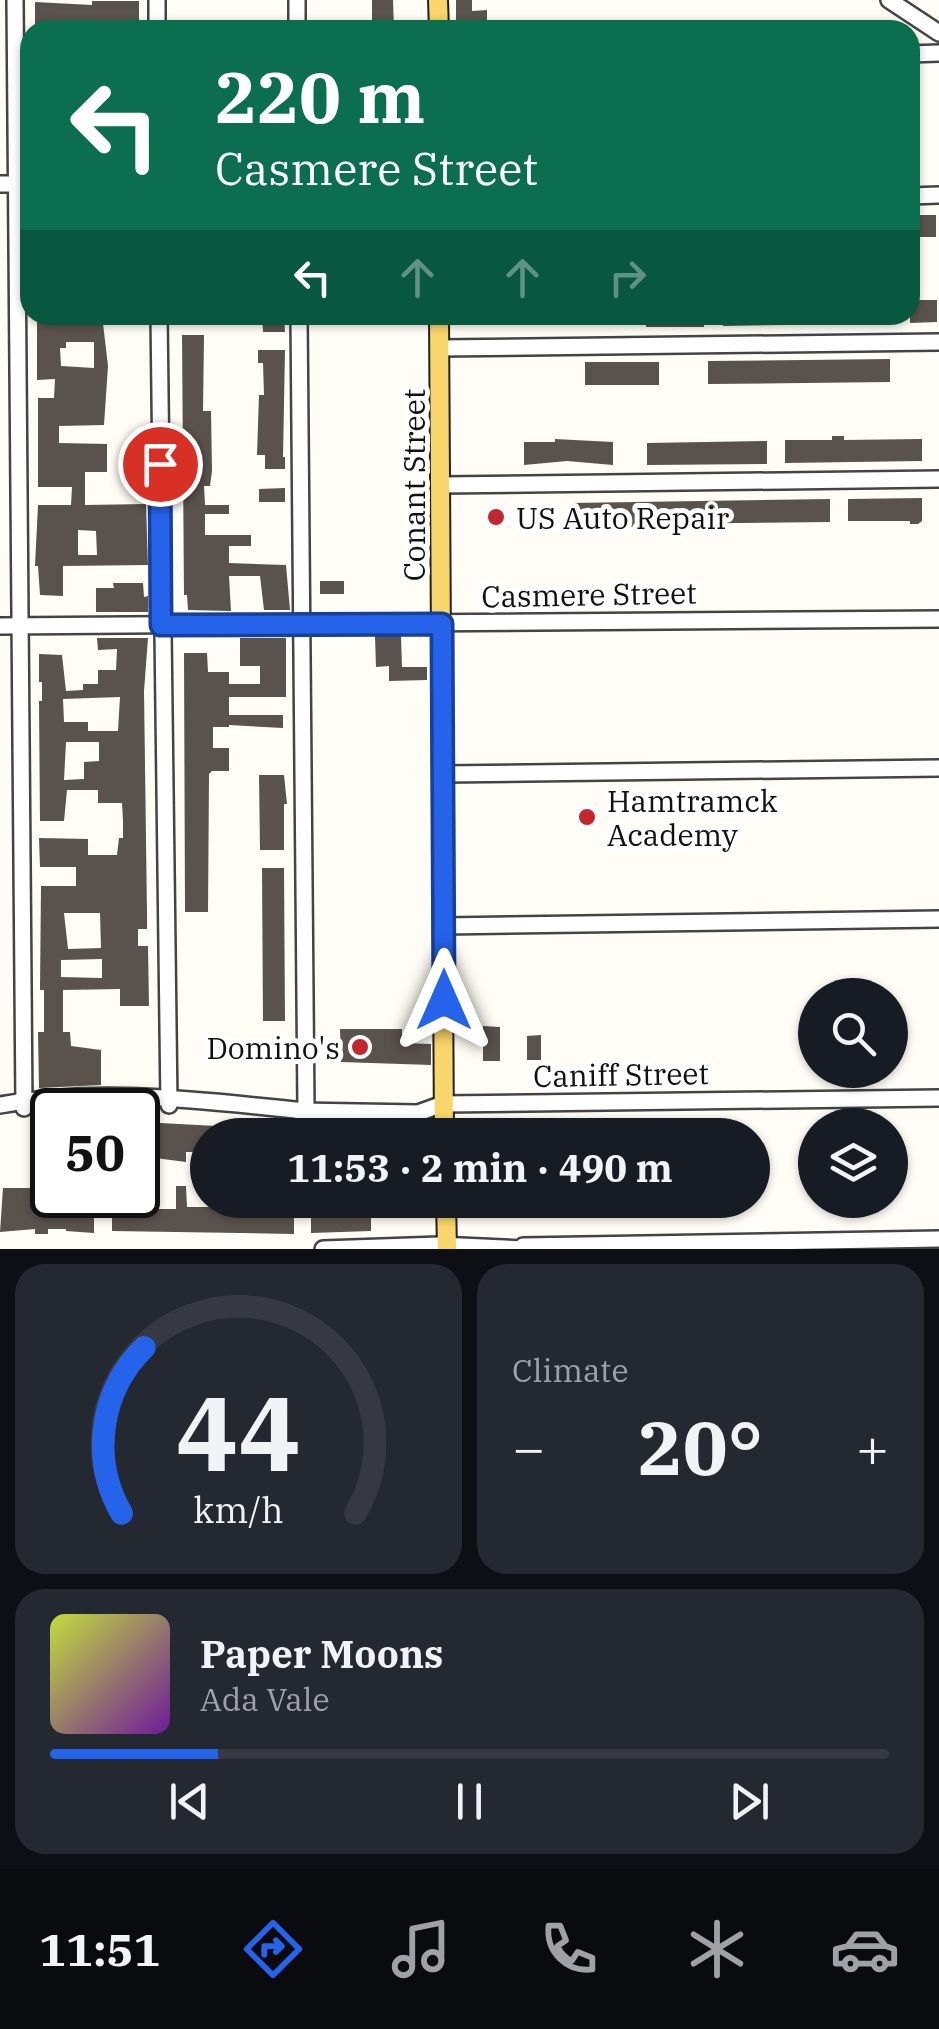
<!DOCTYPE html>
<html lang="en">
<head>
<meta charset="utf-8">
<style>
  :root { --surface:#171b24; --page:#242831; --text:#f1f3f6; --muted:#9ea1a6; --line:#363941; --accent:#2563eb }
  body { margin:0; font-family:"IBM Plex Serif",serif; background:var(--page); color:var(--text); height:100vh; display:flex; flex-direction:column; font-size:38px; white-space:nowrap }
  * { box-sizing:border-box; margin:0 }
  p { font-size:32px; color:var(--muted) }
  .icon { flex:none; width:55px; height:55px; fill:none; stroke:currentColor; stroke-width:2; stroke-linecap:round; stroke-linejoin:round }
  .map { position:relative; height:1249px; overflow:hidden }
  .sheet { display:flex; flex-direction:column; gap:15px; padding:15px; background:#0d0f14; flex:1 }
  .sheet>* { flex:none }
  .guide { position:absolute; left:20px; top:20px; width:900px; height:305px; border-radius:30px; box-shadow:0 2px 8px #0004; background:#0b6e4f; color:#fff; overflow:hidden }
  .controls { position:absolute; left:798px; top:978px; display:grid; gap:20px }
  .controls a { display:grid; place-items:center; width:110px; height:110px; border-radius:50%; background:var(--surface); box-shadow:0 2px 8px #0004; font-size:50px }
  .speed { position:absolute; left:30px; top:1088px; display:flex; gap:20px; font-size:50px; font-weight:700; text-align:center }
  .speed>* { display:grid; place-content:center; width:130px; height:130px; border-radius:50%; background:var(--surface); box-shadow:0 2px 8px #0004; line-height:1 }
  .speed .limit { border:5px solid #111; border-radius:15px; background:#fff; color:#111 }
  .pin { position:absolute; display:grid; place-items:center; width:85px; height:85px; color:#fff; margin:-42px; border:5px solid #fff; border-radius:50%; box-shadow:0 2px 10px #0007 }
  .me { position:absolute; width:110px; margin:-55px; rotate:0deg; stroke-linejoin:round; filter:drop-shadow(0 0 8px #0008) }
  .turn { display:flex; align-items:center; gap:35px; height:210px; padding:0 30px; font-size:45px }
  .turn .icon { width:130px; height:130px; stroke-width:2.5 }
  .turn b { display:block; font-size:70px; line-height:85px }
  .lanes { display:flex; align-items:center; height:95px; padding:0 30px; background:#0003; justify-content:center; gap:50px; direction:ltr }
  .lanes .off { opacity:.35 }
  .big { font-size:75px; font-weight:800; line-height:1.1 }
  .sheet .widget { flex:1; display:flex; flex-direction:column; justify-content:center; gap:15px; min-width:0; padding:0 35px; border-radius:30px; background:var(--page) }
  .sheet .dial { align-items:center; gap:0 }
  .dial svg { height:260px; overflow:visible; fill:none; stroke:var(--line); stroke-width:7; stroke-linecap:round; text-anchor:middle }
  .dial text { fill:var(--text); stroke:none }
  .song { display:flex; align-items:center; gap:30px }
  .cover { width:120px; height:120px; border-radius:15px; background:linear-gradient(135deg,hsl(70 70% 55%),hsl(280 70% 35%)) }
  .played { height:10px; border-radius:5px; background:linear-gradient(90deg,var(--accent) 20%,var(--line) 20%) }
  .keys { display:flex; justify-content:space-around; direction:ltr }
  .heat { display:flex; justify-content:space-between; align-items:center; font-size:55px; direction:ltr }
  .sheet .tiles { flex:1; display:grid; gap:15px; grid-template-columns:1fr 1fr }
  .widget:last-child { grid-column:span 2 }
  .trip { position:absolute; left:190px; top:1118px; width:580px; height:100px; border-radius:50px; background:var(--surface); box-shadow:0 2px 8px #0004; font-weight:800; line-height:100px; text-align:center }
  .tabs { display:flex; height:160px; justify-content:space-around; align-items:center; background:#090b0e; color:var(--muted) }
  .tabs .icon { width:70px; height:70px }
  .tabs .selected { color:var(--accent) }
  .tabs b { font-size:45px; color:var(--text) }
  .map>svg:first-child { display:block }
  .building { fill:#5a524d; fill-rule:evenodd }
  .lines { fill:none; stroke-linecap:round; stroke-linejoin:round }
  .minor-casing { stroke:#444; stroke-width:20 }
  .major-casing { stroke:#222; stroke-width:22 }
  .minor { stroke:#fff; stroke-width:15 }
  .major { stroke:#f9d66b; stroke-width:18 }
  .route-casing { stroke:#184099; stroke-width:25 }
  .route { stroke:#2563eb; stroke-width:18 }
  .poi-dot { fill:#c4262e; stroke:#fff; stroke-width:4 }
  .labels { text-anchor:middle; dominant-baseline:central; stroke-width:10; stroke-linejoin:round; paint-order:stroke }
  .street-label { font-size:30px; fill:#111; stroke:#fff }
  .poi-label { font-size:30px; fill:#111; stroke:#fff; text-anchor:start }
</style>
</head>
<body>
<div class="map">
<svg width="939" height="1249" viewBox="0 0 939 1249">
  <rect width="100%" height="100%" fill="#fffdf5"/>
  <g class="building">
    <path d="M372,0H393L394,30H372Z"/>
    <path d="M456,0H472V11L487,10V24H456Z"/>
    <path d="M92,1H139V30H35V2L92,5Z"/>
    <rect x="910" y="215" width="26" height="22"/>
    <path d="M910,300H937V322L910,323Z"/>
    <path d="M37,315H102L108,366L104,425L59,426V443L107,444V472H85V505L146,504L148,565L63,566V596L40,595L38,566H35L38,505H71L72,487H38V398H54L55,379L37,380ZM66,342H94V368L61,366L60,348H66ZM78,530L96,531L97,555H78Z"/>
    <path d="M262,315H284L285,332H263Z"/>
    <rect x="646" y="315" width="58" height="12"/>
    <path d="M723,315H782V325L723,326Z"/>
    <path d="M800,315H844L843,325L800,324Z"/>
    <path d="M182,335H204L203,411H211L212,471L210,486H204L205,505H229V514H205V535H251V546H229V563L286,565L290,610H264L260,576H229L231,611L188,610L187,595H184Z"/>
    <path d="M258,350H285L283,457H285V469H265V455H257L259,395H264L263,363H258Z"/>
    <path d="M890,359V382L708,384V361Z"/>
    <rect x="585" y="362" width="74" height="23"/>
    <path d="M832,436H844V440L922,439V461L785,463V440H832Z"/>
    <path d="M555,439L613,442V465L567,461L524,465V442H555Z"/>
    <path d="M767,441V464L647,465V443Z"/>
    <path d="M285,488V502H259V489Z"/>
    <path d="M922,498V521L918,524H910V521H848V499Z"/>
    <path d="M830,499V522L644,524V528L614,525V529L571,528V503Z"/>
    <rect x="320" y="581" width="24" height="13"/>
    <path d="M113,583H143L144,597L148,596V612H96V588H114Z"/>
    <path d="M375,636H401L402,667H427V680L389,681V666L376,667Z"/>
    <path d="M97,638H148L144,691L147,913V929H138V946H148L149,1006H120V989L63,990V1032H70L71,1046L101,1050V1085L39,1088L38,1032H44V990H40L41,886H76V867H40L39,838L88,839V855H117L119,838H123V821L122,803H98V790H67L64,821H40L39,701H42V682H39V654L62,655L66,691L83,690V684H98V670H116L117,649L98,650ZM120,697L118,731H88V722H64L63,699ZM66,742H99V761L84,762V779L64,780ZM64,913H100L101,948L68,949ZM102,959V978L61,977V960Z"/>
    <path d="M240,638H286V697H229V715H283V728L229,725V727H213V748H229V771H212L209,774L208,912H185L184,653H207L208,672H229V684H260V666H240Z"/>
    <path d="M259,775H284L287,804H284V850H260Z"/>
    <path d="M262,868H284L285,1021H263Z"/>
    <path d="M483,1026L500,1027V1061H483Z"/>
    <path d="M340,1029H402V1043L431,1044V1065L341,1062Z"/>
    <path d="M541,1035V1060H527V1036Z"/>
    <rect x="234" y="1121" width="28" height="14"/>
    <path d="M295,1121L340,1123V1135H295Z"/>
    <path d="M142,1122L216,1126V1135H208V1152H186V1162L155,1158V1167H142V1156H138V1128H142Z"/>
    <path d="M425,1122L427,1135H357V1123Z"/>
    <path d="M143,1185H156V1209H176V1186H186L187,1207H217V1210L294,1208V1234L112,1231V1209H127L126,1204L143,1203Z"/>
    <path d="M3,1188H32L33,1210H50V1195H62L63,1208L94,1205V1233L66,1231V1229H48V1234H35V1229L0,1232Z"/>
    <path d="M357,1202H371V1231L311,1233V1208H357Z"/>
  </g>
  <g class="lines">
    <g class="minor-casing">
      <g id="minor">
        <path d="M15,0L24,1108"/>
        <path d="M157,0V30"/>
        <path d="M297,0V30"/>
        <path d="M889,0L939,33"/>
        <path d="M910,54L939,53"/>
        <path d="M0,184H30"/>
        <path d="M910,196L939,195"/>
        <path d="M159,315L169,1105"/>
        <path d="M440,348L939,342"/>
        <path d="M441,485L939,479"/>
        <path d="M0,626L939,619"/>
        <path d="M443,774L939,768"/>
        <path d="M444,926L939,919"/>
        <path d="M0,1105C102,1087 205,1101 306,1111L299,315"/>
        <path d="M299,1111L418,1113L443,1104L939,1098"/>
        <path d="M323,1249L439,1245L523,1249V1246L939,1239"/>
      </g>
    </g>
    <g class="major-casing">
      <g id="major">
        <path d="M438,0L439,30"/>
        <path d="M439,315L444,1135"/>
        <path d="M446,1200L447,1249"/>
      </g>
    </g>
    <use href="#minor" class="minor"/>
    <use href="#major" class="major"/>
  </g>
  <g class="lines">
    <g class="route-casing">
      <path id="route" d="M160,464L161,625L442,624L444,1000"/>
    </g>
    <use href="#route" class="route"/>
  </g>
  <g class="poi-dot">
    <circle cx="496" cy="517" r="10"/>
    <circle cx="587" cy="817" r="10"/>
    <circle cx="360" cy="1047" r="10"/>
  </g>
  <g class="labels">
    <g class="street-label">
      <text transform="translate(413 485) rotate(-90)">Conant Street</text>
      <text transform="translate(589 594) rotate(-1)">Casmere Street</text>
      <text transform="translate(621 1074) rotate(-1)">Caniff Street</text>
    </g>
    <g class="poi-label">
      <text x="516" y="517">US Auto Repair</text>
      <text x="607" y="800">Hamtramck<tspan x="607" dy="34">Academy</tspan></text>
      <text x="340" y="1047" text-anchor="end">Domino's</text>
    </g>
  </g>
</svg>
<div class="controls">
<a><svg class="icon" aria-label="search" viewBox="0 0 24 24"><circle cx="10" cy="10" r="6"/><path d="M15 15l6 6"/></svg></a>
<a><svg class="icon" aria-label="layers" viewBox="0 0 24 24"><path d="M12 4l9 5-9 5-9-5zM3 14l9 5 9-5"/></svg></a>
</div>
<div class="speed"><div class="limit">50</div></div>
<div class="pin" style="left:160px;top:464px;background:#d93025"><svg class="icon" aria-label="arrive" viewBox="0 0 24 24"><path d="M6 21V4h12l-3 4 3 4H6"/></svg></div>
<svg class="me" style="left:444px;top:1000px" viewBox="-20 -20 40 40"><path d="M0-17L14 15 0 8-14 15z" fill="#2563eb" stroke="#fff" stroke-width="4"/></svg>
<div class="trip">11:53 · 2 min · 490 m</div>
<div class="guide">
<div class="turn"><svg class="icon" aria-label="left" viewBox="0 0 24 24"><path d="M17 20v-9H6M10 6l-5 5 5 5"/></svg><div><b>220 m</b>Casmere Street</div></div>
<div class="lanes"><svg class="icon" aria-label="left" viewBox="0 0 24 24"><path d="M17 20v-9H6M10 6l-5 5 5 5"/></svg><svg class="icon off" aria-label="ahead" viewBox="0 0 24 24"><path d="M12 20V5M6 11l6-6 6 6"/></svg><svg class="icon off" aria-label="ahead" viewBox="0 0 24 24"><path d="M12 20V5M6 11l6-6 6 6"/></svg><svg class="icon off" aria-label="right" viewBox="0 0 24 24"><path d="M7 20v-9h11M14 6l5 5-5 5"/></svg></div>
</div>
</div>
<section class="sheet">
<div class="tiles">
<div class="widget dial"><svg viewBox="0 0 100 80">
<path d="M14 69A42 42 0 1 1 86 69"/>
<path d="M14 69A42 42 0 0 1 21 18" stroke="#2563eb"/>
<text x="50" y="56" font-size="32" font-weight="700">44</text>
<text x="50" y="72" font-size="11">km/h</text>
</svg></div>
<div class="widget"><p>Climate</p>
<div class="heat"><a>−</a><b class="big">20°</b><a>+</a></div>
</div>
<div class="widget">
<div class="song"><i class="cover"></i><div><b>Paper Moons</b><p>Ada Vale</p></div></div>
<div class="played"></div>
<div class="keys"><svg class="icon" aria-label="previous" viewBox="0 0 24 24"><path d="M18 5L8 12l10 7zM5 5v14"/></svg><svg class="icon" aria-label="pause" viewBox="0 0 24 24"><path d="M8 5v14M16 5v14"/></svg><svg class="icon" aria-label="next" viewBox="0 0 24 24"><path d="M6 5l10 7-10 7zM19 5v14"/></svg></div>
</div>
</div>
</section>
<nav class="tabs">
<b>11:51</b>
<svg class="icon selected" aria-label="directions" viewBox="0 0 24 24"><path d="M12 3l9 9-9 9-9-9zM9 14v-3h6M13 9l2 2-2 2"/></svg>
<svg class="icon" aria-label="music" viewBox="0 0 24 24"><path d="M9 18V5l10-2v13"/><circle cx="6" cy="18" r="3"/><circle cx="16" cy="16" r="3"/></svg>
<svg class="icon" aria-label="phone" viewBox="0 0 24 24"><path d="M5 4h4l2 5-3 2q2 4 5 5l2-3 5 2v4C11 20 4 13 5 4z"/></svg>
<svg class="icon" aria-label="climate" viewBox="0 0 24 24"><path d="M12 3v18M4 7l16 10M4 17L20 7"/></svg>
<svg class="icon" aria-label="car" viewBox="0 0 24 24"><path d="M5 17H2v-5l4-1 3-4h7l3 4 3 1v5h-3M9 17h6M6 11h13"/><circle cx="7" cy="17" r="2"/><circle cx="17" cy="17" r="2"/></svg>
</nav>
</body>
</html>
